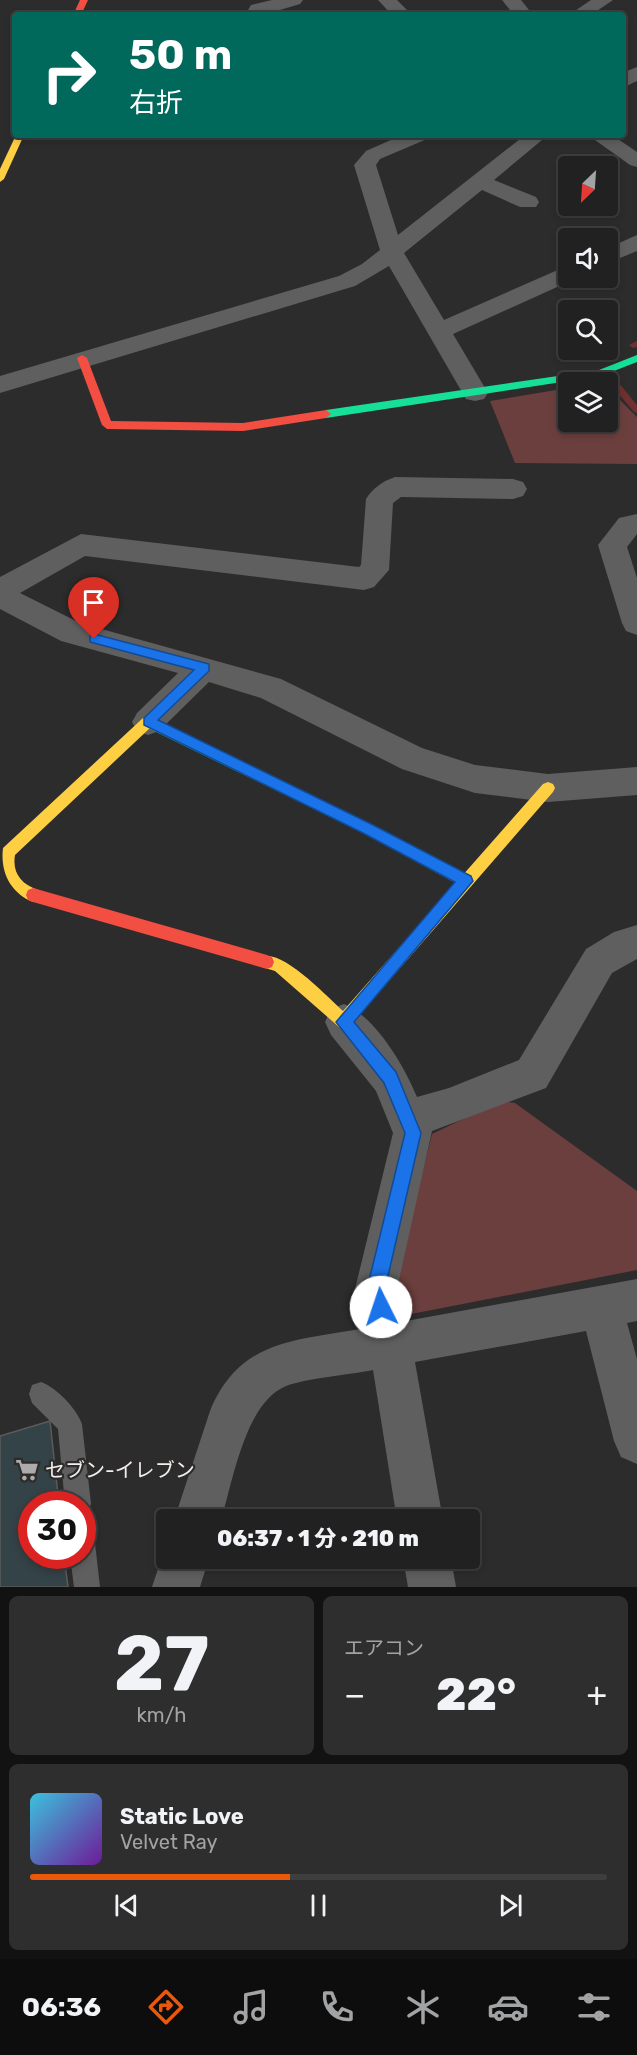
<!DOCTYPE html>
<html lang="ja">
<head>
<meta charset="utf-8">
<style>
  :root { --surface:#222121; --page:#2e2e2e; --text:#f1f3f6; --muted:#a2a3a5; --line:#3f3e3f; --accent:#ea580c }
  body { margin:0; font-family:Rubik,"Noto Sans JP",sans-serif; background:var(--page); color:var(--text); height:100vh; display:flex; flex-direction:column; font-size:22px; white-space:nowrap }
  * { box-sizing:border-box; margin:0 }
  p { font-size:20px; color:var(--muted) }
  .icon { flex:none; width:33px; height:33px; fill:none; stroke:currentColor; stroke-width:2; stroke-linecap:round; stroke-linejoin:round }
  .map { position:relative; height:1587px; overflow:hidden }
  .drawer { display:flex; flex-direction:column; gap:9px; padding:9px; background:#131212; flex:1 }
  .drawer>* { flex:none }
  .banner { position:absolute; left:12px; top:12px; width:614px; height:126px; border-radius:6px; box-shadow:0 3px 9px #0003,0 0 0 2px var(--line); background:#00695c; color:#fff; overflow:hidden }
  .needle { width:39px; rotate:205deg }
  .controls { position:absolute; left:558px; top:156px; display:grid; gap:12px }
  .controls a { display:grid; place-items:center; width:60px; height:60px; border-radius:6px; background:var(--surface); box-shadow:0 3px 9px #0003,0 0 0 2px var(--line); font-size:30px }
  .speed { position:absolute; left:18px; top:1491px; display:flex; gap:12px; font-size:30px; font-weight:700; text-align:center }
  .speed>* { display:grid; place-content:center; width:78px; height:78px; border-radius:50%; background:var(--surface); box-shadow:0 3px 9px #0003,0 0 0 2px var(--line); line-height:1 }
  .speed .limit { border:9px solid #d22; background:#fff; color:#111 }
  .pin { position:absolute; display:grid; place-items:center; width:51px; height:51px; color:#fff; margin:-62px -26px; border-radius:50% 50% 50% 0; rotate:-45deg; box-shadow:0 0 6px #0007 }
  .pin .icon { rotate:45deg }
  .me { position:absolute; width:66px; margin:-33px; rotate:356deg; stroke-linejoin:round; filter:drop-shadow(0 0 4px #0008) }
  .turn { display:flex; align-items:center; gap:21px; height:126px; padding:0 18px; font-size:27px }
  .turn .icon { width:78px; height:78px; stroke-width:2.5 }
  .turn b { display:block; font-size:42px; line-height:51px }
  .big { font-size:45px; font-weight:800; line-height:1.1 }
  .drawer .card { flex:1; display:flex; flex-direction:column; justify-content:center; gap:9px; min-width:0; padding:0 21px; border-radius:9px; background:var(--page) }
  .drawer .dial { align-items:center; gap:0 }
  .dial b { font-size:78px; line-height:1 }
  .song { display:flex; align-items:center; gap:18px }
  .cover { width:72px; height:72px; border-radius:9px; background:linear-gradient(135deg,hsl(190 70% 55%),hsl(280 70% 35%)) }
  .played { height:6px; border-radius:3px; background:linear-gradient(90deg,var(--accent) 45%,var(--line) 45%) }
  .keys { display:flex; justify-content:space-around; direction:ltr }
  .heat { display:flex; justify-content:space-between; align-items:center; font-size:33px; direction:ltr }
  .drawer .tiles { flex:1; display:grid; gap:9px; grid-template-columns:1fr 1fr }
  .card:last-child { grid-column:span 2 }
  .trip { position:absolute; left:156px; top:1509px; width:324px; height:60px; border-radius:6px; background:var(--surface); box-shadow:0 3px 9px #0003,0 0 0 2px var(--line); font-weight:800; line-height:60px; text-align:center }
  .menu { display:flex; height:96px; justify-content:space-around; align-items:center; background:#0e0d0d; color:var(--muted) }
  .menu .icon { width:42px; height:42px }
  .menu .active { color:var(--accent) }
  .menu b { font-size:27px; color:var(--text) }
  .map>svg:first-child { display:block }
  .green { fill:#6b3f3d }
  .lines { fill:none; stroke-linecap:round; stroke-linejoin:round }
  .stream { fill:#70302f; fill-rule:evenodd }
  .building { fill:#344348; stroke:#5b5b5b; stroke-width:1.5 }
  .lane { fill:#5f5f5f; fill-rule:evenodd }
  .street { fill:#5f5f5f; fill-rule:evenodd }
  .fast { fill:#16e098; fill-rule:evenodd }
  .slow { fill:#ffcf43; fill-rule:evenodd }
  .jam { fill:#f24e42; fill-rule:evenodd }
  .route { fill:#1a73e8; stroke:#114b97; stroke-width:1.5 }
  .labels { text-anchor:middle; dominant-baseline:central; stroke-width:4.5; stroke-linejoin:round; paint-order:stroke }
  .near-poi-label { font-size:20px; fill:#f0eeee; stroke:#2e2b2b; text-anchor:start }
</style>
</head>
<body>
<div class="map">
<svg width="637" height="1587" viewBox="0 0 637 1587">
  <rect width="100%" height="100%" fill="#2d2c2c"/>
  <g class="green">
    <path d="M568,388V422H608V388L637,417V464L515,463L490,401Z"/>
    <path d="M501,1101L515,1103L637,1191V1270L406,1315L392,1294L432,1134Z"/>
  </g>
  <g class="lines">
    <g class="stream">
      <path d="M637,341V347L633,348L629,345Z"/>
      <path d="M615,381L618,382L637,405V413L634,412L612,386L611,384Z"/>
    </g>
  </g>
  <path class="building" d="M50,1421L59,1504H32V1556H64L68,1587H0V1436Z"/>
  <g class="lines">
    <g class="lane">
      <path d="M41,1382C57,1388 76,1408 82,1424L91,1504L87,1513L82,1515V1504H65L58,1429L32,1403L29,1394L32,1385Z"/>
      <path d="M82,1530L91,1534L95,1543L100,1587H74L70,1556H82Z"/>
    </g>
    <g class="street">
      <path d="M272,0H303L300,4L263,15H245L251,5Z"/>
      <path d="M378,0H397L412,15H392Z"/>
      <path d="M502,0H521L533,15H514Z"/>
      <path d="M591,0H613L591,15H569Z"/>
      <path d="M637,67V81L622,88V73Z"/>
      <path d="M402,135H430L427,139L380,159L376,165L398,235L525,135H548L494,180L536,197L539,202L536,207H520L482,190L404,253L444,320L560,269L568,267V278H577L453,334L488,393L484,399L475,401L466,399L389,266L355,286L0,393V376L339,276L362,264L380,250L354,165L366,151Z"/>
      <path d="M588,135H612L637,152V167L630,165Z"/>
      <path d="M637,235V251L608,263V248Z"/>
      <path d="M395,477L513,479L523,482L527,489L523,496L513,499L401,497L393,503L389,570L374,587L364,590L85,556L20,593L80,623L281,679L422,748L475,765L548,774L637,767V795L548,802L475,793L402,769L261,698L209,682L159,731L148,735L137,731L132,722L137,713L178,673L61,641L0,609V577L81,534L359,567L361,565L366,499C373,488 383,481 395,477Z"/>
      <path d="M637,514V534L627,547L637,578V635L626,631L622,623L598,545L619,518Z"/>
      <path d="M637,925V959L612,973L546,1088L432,1131L397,1289L406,1321L637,1279V1321L627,1323L637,1359V1464L621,1457L614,1441L586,1331L415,1362L443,1520H397L373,1370C348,1375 308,1378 286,1386C245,1403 233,1481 221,1520H174L210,1411C240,1338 297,1341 365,1328L355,1289L393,1133L376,1091L331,1035L325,1022L331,1009L344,1004C376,1017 404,1066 417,1097L449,1088L519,1060L586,949L614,932Z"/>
      <path d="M166,1545V1558H209L200,1587H152Z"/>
      <path d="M403,1558H451L456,1587H408Z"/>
    </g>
    <g class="fast">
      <path d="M637,355V362L601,376L326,418L321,414L326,410L599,370Z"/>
      <path d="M153,719L373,825L471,876L473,881L471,886L466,887L461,886L363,833L148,728L147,724L148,720Z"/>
    </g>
    <g class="slow">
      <path d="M16,135H24L4,179L0,182V169Z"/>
      <path d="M148,717L158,720L159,724L158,728H150L15,855C12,873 21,884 38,890L40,895L38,900L33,902C11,893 0,873 3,848L143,718Z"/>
      <path d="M548,782L553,784L555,788L553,792L349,1027L344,1029L339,1027L275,971L262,967L260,962L262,957C283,949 327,997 343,1011L543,784Z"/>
    </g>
    <g class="jam">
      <path d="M80,0H88L81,15H73Z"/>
      <path d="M82,355L87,358L111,421L243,423L326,410L331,414L326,418L243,431L107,429L102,425L77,358Z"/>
      <path d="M33,888L267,955L272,957L274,962L272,967L267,969L33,902L28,900L26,895L28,890Z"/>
    </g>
  </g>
  <path class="route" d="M94,634L209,664V671L158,720L373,825L471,876L473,881L354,1022L396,1072L421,1133L385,1289L390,1307L387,1313L381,1316L374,1313L367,1289L405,1133L384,1083L336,1022L455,882L363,833L144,725V718L194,670L90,642V636Z"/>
  <defs>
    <g id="supermarket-bare" transform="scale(1.8)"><path d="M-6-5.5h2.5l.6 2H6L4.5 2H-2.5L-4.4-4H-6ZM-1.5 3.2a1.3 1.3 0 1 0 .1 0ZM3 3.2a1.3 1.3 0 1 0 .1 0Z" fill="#acaaaa" stroke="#2e2b2b" stroke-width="2.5" paint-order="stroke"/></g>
  </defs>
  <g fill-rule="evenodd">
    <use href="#supermarket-bare" x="27" y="1470"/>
  </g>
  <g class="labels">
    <g class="near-poi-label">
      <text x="45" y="1470">セブン-イレブン</text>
    </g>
  </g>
</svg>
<div class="controls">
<a><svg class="needle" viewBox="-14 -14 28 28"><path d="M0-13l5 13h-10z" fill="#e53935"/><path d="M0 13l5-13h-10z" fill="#a2a3a5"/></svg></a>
<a><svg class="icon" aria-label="sound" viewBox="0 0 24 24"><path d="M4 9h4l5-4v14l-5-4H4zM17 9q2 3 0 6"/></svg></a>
<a><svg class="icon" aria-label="search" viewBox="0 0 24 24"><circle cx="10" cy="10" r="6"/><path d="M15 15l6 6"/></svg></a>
<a><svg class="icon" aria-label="layers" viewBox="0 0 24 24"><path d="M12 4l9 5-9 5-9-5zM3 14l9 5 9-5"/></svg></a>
</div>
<div class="speed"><div class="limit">30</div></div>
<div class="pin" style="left:94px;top:639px;background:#d93025"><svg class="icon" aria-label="arrive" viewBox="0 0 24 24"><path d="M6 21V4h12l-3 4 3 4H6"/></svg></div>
<svg class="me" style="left:381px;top:1307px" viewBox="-20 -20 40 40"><circle r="19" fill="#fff"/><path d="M0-13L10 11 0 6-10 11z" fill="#1a73e8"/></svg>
<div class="trip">06:37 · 1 分 · 210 m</div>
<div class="banner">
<div class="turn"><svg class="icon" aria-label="right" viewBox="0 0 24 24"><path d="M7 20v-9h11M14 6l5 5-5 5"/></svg><div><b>50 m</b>右折</div></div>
</div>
</div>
<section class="drawer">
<div class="tiles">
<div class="card dial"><b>27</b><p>km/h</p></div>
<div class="card"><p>エアコン</p>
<div class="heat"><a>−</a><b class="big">22°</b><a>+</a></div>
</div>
<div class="card">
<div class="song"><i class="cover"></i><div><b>Static Love</b><p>Velvet Ray</p></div></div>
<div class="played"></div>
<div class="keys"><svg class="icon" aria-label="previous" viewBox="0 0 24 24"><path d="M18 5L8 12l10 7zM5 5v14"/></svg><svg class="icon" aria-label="pause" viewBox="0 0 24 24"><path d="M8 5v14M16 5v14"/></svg><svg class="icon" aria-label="next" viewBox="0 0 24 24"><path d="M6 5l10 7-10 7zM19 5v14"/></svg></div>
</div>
</div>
</section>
<nav class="menu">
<b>06:36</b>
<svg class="icon active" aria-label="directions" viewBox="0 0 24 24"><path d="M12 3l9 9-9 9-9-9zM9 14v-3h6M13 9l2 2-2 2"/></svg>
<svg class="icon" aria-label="music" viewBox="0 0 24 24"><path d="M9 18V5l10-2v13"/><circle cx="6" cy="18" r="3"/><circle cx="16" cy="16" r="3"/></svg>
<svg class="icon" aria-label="phone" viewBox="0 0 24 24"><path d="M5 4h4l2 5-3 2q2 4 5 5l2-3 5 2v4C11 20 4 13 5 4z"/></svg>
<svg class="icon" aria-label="climate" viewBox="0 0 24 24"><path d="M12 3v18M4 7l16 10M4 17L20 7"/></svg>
<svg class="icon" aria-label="car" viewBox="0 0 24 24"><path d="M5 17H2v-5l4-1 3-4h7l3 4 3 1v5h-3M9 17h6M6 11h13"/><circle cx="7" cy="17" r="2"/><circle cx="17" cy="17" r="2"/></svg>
<svg class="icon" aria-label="filters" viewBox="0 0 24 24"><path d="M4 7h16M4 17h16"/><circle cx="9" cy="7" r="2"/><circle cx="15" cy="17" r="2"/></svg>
</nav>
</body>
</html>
